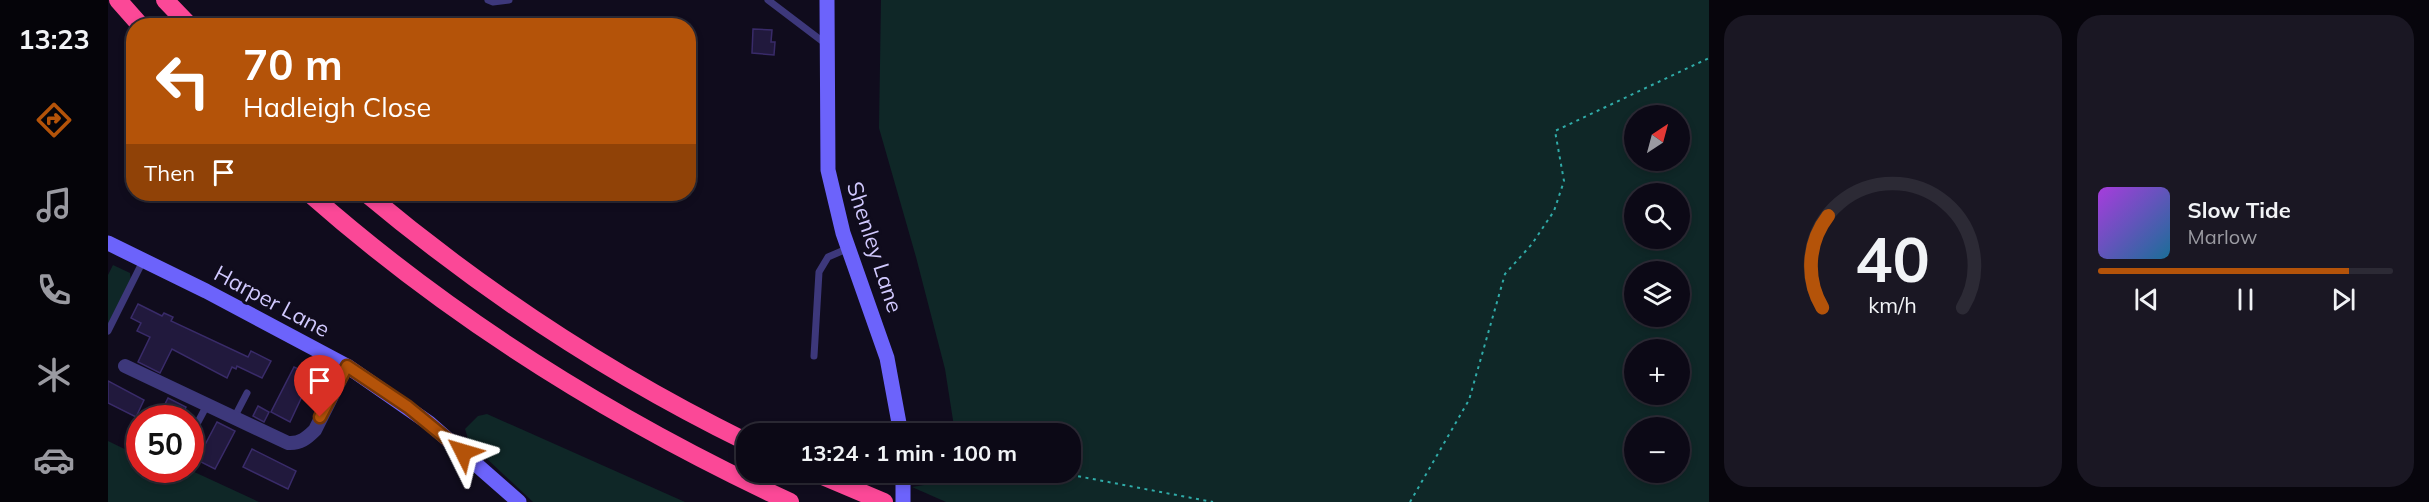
<!DOCTYPE html>
<html lang="en">
<head>
<meta charset="utf-8">
<style>
  :root { --surface:#0c0916; --page:#1a1723; --text:#f1f3f6; --muted:#9a9aa1; --line:#2c2a35; --accent:#b45309 }
  body { margin:0; font-family:Mulish,sans-serif; background:var(--page); color:var(--text); height:100vh; display:flex; flex-direction:column; font-size:22px; white-space:nowrap }
  * { box-sizing:border-box; margin:0 }
  p { font-size:20px; color:var(--muted) }
  .icon { flex:none; width:33px; height:33px; fill:none; stroke:currentColor; stroke-width:2; stroke-linecap:round; stroke-linejoin:round }
  .map { position:relative; flex:1; overflow:hidden }
  .panel { display:flex; flex-direction:column; gap:15px; padding:15px; background:#07050c; width:720px }
  .panel>* { flex:none }
  .guide { position:absolute; left:18px; top:18px; width:570px; height:183px; border-radius:24px; box-shadow:0 3px 9px #0003,0 0 0 2px var(--line); background:#b45309; color:#fff; overflow:hidden }
  .needle { width:39px; rotate:36deg }
  .controls { position:absolute; left:1516px; top:105px; display:grid; gap:12px }
  .controls a { display:grid; place-items:center; width:66px; height:66px; border-radius:50%; background:var(--surface); box-shadow:0 3px 9px #0003,0 0 0 2px var(--line); font-size:30px }
  .speed { position:absolute; left:18px; top:405px; display:flex; gap:12px; font-size:30px; font-weight:700; text-align:center }
  .speed>* { display:grid; place-content:center; width:78px; height:78px; border-radius:50%; background:var(--surface); box-shadow:0 3px 9px #0003,0 0 0 2px var(--line); line-height:1 }
  .speed .limit { border:9px solid #d22; background:#fff; color:#111 }
  .pin { position:absolute; display:grid; place-items:center; width:51px; height:51px; color:#fff; margin:-62px -26px; border-radius:50% 50% 50% 0; rotate:-45deg; box-shadow:0 0 6px #0007 }
  .pin .icon { rotate:45deg }
  .me { position:absolute; width:66px; margin:-33px; rotate:310deg; stroke-linejoin:round; filter:drop-shadow(0 0 4px #0008) }
  .turn { display:flex; align-items:center; gap:21px; height:126px; padding:0 18px; font-size:27px }
  .turn .icon { width:78px; height:78px; stroke-width:2.5 }
  .turn b { display:block; font-size:42px; line-height:51px }
  .then { display:flex; align-items:center; height:57px; padding:0 18px; background:#0003; gap:12px; font-size:22px }
  .panel .tile { flex:1; display:flex; flex-direction:column; justify-content:center; gap:9px; min-width:0; padding:0 21px; border-radius:24px; background:var(--page) }
  .panel .dial { align-items:center; gap:0 }
  .dial svg { height:156px; overflow:visible; fill:none; stroke:var(--line); stroke-width:7; stroke-linecap:round; text-anchor:middle }
  .dial text { fill:var(--text); stroke:none }
  .song { display:flex; align-items:center; gap:18px }
  .cover { width:72px; height:72px; border-radius:9px; background:linear-gradient(135deg,hsl(280 70% 55%),hsl(200 70% 35%)) }
  .played { height:6px; border-radius:3px; background:linear-gradient(90deg,var(--accent) 85%,var(--line) 85%) }
  .keys { display:flex; justify-content:space-around; direction:ltr }
  .panel .tiles { flex:1; display:grid; gap:15px; grid-template-columns:repeat(2,1fr) }
  .trip { position:absolute; left:628px; top:423px; width:345px; height:60px; border-radius:24px; background:var(--surface); box-shadow:0 3px 9px #0003,0 0 0 2px var(--line); font-weight:700; line-height:60px; text-align:center }
  main { display:flex; flex:1; min-height:0 }
  .menu { display:flex; flex-direction:column; width:108px; justify-content:space-around; align-items:center; background:#050409; color:var(--muted) }
  .menu .icon { width:42px; height:42px }
  .menu .on { color:var(--accent) }
  .menu b { font-size:27px; color:var(--text) }
  .map>svg:first-child { display:block }
  .green { fill:#0f2727; fill-rule:evenodd }
  .building { fill:#21193d; stroke:#392b69; stroke-width:1.5 }
  .lines { fill:none; stroke-linecap:round; stroke-linejoin:round }
  .path { stroke:#30aba8; stroke-width:2; stroke-dasharray:3 4.5; stroke-linecap:butt }
  .lane { stroke:#3d387b; stroke-width:7 }
  .street { stroke:#3d387b; stroke-width:14 }
  .secondary { stroke:#6c63fb; stroke-width:15 }
  .highway { stroke:#fb4897; stroke-width:18 }
  .route-casing { stroke:#753606; stroke-width:15 }
  .route { stroke:#b45309; stroke-width:10 }
  .labels { text-anchor:middle; dominant-baseline:central; stroke-width:6; stroke-linejoin:round; paint-order:stroke }
  .street-label { font-size:22px; fill:#d1c9fe; stroke:#100c1d }
</style>
</head>
<body>
<main>
<nav class="menu">
<b>13:23</b>
<svg class="icon on" aria-label="directions" viewBox="0 0 24 24"><path d="M12 3l9 9-9 9-9-9zM9 14v-3h6M13 9l2 2-2 2"/></svg>
<svg class="icon" aria-label="music" viewBox="0 0 24 24"><path d="M9 18V5l10-2v13"/><circle cx="6" cy="18" r="3"/><circle cx="16" cy="16" r="3"/></svg>
<svg class="icon" aria-label="phone" viewBox="0 0 24 24"><path d="M5 4h4l2 5-3 2q2 4 5 5l2-3 5 2v4C11 20 4 13 5 4z"/></svg>
<svg class="icon" aria-label="climate" viewBox="0 0 24 24"><path d="M12 3v18M4 7l16 10M4 17L20 7"/></svg>
<svg class="icon" aria-label="car" viewBox="0 0 24 24"><path d="M5 17H2v-5l4-1 3-4h7l3 4 3 1v5h-3M9 17h6M6 11h13"/><circle cx="7" cy="17" r="2"/><circle cx="17" cy="17" r="2"/></svg>
</nav>
<div class="map">
<svg width="1601" height="502" viewBox="0 0 1601 502">
  <rect width="100%" height="100%" fill="#100c1d"/>
  <g class="green">
    <path d="M773,0H1601V502H838L804,487L840,481L855,482L853,473L963,472V434L847,433L837,369L808,257L771,128ZM1527,116H1572V160H1527ZM1527,194H1572V238H1527ZM1527,272H1572V316H1527ZM1527,350H1572V394H1527ZM1527,428H1572V472H1527Z"/>
    <path d="M5,265L22,273L23,281L0,325V275Z"/>
    <path d="M379,414L577,502H425L361,442L357,429L370,416Z"/>
    <path d="M0,441L31,456L32,470H60L78,478L82,470L151,502H0Z"/>
  </g>
  <g class="building">
    <path d="M645,29L664,30L663,42H667L666,55L644,53Z"/>
    <path d="M30,304L54,316L56,313L65,317L63,321L140,357L143,351L163,361L154,378L129,366L128,369L124,367L119,378L64,349L52,373L30,362L42,337L29,331L33,323L23,318Z"/>
    <path d="M186,367L204,375L182,422L163,412Z"/>
    <path d="M0,381L36,400L28,417L0,403Z"/>
    <path d="M60,398L78,407L73,418H50Z"/>
    <path d="M150,406L161,412L156,422L145,416Z"/>
    <path d="M109,422L127,431L107,469L89,460Z"/>
    <path d="M144,449L188,471L180,489L135,467Z"/>
  </g>
  <g class="lines">
    <g class="path">
      <path d="M948,472L1105,502"/>
      <path d="M1302,502L1361,400L1397,274L1424,244L1446,211L1456,181L1447,131L1601,58"/>
    </g>
    <g class="lane">
      <path d="M380,0L385,2L401,0"/>
      <path d="M660,0L718,44"/>
      <path d="M0,331L36,259"/>
      <path d="M706,356L711,272L720,257L741,248"/>
      <path d="M126,418L139,393"/>
      <path d="M82,437L99,405"/>
    </g>
    <path class="street" d="M17,366L180,443C192,444 199,438 207,430L239,366"/>
    <g class="secondary">
      <path d="M719,0L720,170L735,233L779,358L793,434"/>
      <path d="M0,243L98,291L239,366L321,423L411,502"/>
      <path d="M795,502V472"/>
    </g>
    <g class="highway">
      <path d="M10,0L33,26"/>
      <path d="M57,0L82,26"/>
      <path d="M202,194C345,320 510,422 682,502"/>
      <path d="M259,194C375,291 502,375 639,442"/>
      <path d="M705,472L776,502"/>
    </g>
  </g>
  <g class="lines">
    <g class="route-casing">
      <path id="route" d="M212,417L239,366L300,407L355,452"/>
    </g>
    <use href="#route" class="route"/>
  </g>
  <g class="labels">
    <g class="street-label">
      <text transform="translate(767 247) rotate(72)">Shenley Lane</text>
      <text transform="translate(164 301) rotate(28)">Harper Lane</text>
    </g>
  </g>
</svg>
<div class="controls">
<a><svg class="needle" viewBox="-14 -14 28 28"><path d="M0-13l5 13h-10z" fill="#e53935"/><path d="M0 13l5-13h-10z" fill="#9a9aa1"/></svg></a>
<a><svg class="icon" aria-label="search" viewBox="0 0 24 24"><circle cx="10" cy="10" r="6"/><path d="M15 15l6 6"/></svg></a>
<a><svg class="icon" aria-label="layers" viewBox="0 0 24 24"><path d="M12 4l9 5-9 5-9-5zM3 14l9 5 9-5"/></svg></a>
<a>+</a>
<a>−</a>
</div>
<div class="speed"><div class="limit">50</div></div>
<div class="pin" style="left:212px;top:417px;background:#d93025"><svg class="icon" aria-label="arrive" viewBox="0 0 24 24"><path d="M6 21V4h12l-3 4 3 4H6"/></svg></div>
<svg class="me" style="left:355px;top:452px" viewBox="-20 -20 40 40"><path d="M0-17L14 15 0 8-14 15z" fill="#b45309" stroke="#fff" stroke-width="4"/></svg>
<div class="trip">13:24 · 1 min · 100 m</div>
<div class="guide">
<div class="turn"><svg class="icon" aria-label="left" viewBox="0 0 24 24"><path d="M17 20v-9H6M10 6l-5 5 5 5"/></svg><div><b>70 m</b>Hadleigh Close</div></div>
<div class="then">Then<svg class="icon" aria-label="arrive" viewBox="0 0 24 24"><path d="M6 21V4h12l-3 4 3 4H6"/></svg></div>
</div>
</div>
<section class="panel">
<div class="tiles">
<div class="tile dial"><svg viewBox="0 0 100 80">
<path d="M14 69A42 42 0 1 1 86 69"/>
<path d="M14 69A42 42 0 0 1 17 22" stroke="#b45309"/>
<text x="50" y="56" font-size="32" font-weight="700">40</text>
<text x="50" y="72" font-size="11">km/h</text>
</svg></div>
<div class="tile">
<div class="song"><i class="cover"></i><div><b>Slow Tide</b><p>Marlow</p></div></div>
<div class="played"></div>
<div class="keys"><svg class="icon" aria-label="previous" viewBox="0 0 24 24"><path d="M18 5L8 12l10 7zM5 5v14"/></svg><svg class="icon" aria-label="pause" viewBox="0 0 24 24"><path d="M8 5v14M16 5v14"/></svg><svg class="icon" aria-label="next" viewBox="0 0 24 24"><path d="M6 5l10 7-10 7zM19 5v14"/></svg></div>
</div>
</div>
</section>
</main>
</body>
</html>
